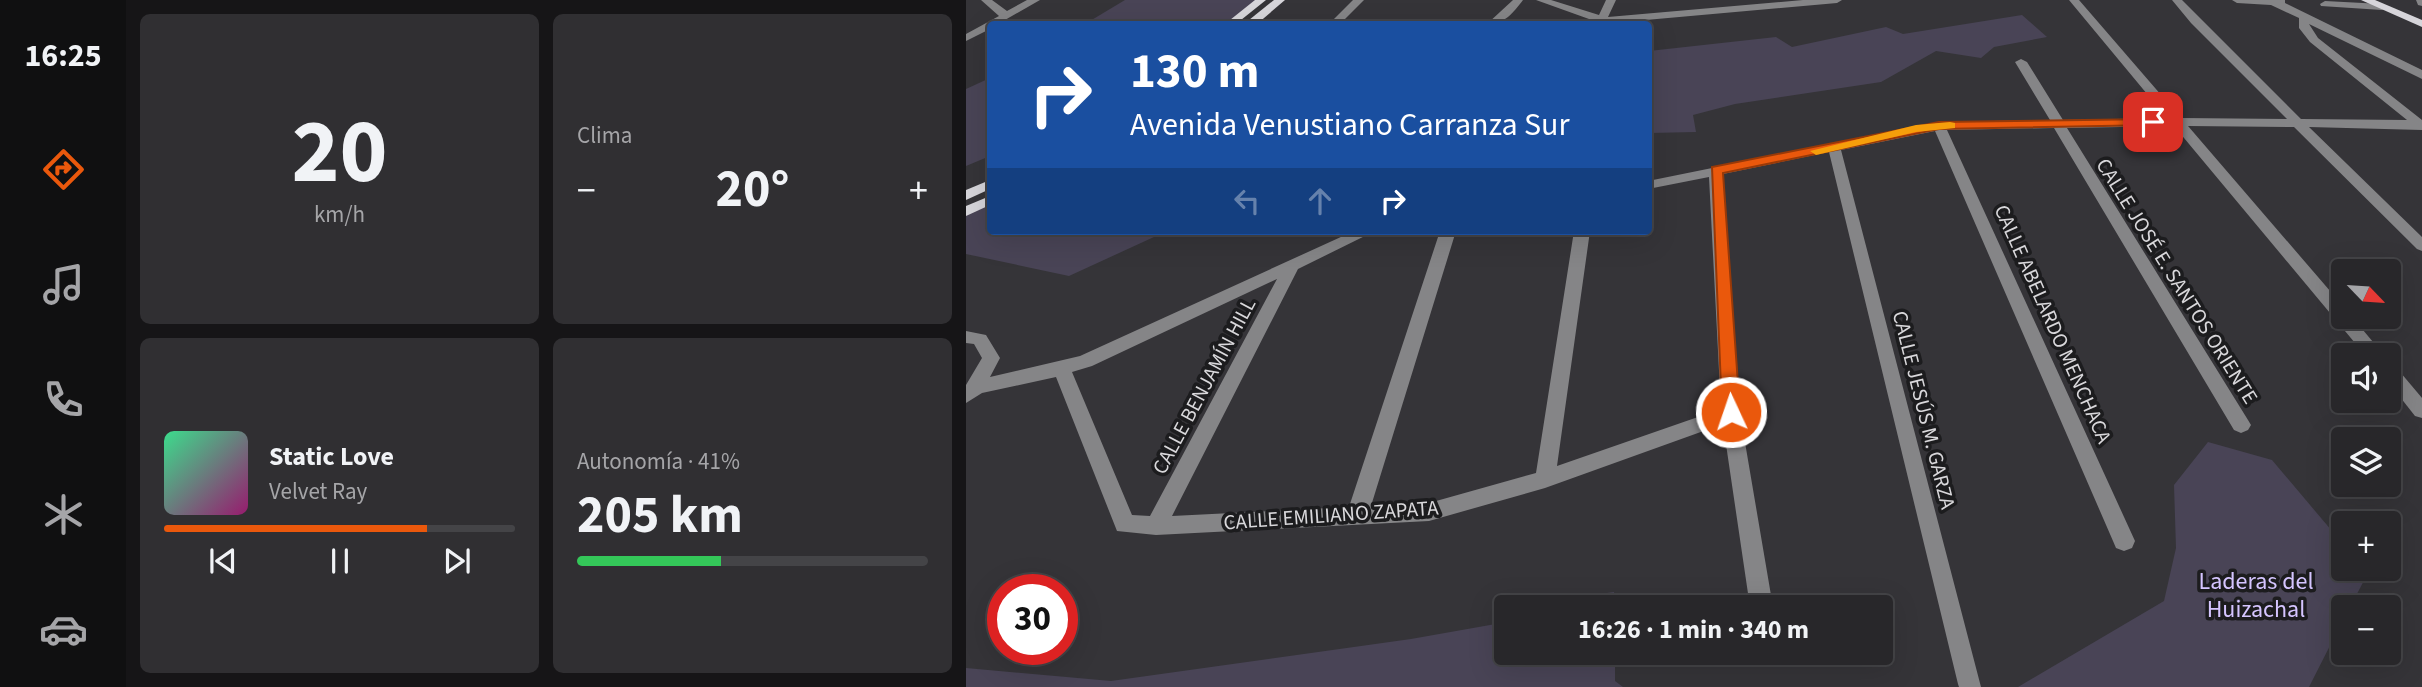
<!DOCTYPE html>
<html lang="es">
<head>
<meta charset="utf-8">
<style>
  :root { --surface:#28272a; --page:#302f32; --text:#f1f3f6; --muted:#a5a5a8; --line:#444447; --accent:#ea580c }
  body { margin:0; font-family:"Source Sans 3",sans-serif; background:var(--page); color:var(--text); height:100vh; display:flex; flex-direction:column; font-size:26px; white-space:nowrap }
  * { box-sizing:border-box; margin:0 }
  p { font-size:23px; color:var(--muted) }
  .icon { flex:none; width:38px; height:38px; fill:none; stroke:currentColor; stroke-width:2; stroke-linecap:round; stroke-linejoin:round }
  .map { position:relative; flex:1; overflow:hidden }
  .panel { display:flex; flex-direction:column; gap:14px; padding:14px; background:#161517; width:840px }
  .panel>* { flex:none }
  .hud { position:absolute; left:21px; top:21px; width:665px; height:214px; border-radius:7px; box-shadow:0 7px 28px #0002,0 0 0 2px var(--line); background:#1a4fa0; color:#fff; overflow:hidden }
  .needle { width:46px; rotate:115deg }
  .buttons { position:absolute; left:1365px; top:259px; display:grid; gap:14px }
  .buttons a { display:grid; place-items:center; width:70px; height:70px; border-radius:7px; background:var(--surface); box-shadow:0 7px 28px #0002,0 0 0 2px var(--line); font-size:35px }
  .speed { position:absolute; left:21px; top:574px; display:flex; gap:14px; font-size:35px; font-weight:700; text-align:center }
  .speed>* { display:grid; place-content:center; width:91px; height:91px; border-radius:50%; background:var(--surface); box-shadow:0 7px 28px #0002,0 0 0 2px var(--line); line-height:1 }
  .speed .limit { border:10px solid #d22; background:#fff; color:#111 }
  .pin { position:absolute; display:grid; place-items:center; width:60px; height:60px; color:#fff; margin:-30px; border-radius:14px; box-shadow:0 4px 10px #0006 }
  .me { position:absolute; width:77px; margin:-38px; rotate:357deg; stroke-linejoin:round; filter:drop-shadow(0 0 5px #0008) }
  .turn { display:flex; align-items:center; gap:24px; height:147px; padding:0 28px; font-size:32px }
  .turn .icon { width:91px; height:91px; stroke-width:2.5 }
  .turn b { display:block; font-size:49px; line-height:60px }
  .lanes { display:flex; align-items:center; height:66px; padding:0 28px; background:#0003; justify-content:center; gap:35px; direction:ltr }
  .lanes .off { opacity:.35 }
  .big { font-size:52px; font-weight:700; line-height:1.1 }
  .panel .widget { flex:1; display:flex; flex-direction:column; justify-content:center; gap:10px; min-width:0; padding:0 24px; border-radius:10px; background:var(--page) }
  .panel .dial { align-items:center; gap:0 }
  .dial b { font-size:91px; line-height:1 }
  .song { display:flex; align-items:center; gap:21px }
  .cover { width:84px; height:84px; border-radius:10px; background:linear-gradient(135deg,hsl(150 70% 55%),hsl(320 70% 35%)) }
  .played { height:7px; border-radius:4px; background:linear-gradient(90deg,var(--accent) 75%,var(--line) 75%) }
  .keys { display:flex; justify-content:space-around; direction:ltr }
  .heat { display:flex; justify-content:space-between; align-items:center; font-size:38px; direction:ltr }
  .charge { height:10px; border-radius:5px; background:linear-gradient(90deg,#34c759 41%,var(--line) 0) }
  .panel .tiles { flex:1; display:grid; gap:14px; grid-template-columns:repeat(2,1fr) }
  .trip { position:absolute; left:528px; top:595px; width:399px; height:70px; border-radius:7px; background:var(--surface); box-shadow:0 7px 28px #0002,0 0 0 2px var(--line); font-weight:700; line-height:70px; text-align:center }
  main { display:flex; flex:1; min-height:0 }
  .dock { display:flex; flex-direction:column; width:126px; justify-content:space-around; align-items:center; background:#101011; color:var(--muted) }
  .dock .icon { width:49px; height:49px }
  .dock .current { color:var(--accent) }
  .dock b { font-size:32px; color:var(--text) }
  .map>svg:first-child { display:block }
  .green { fill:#494456 }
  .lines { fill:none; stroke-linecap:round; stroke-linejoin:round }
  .minor { fill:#858587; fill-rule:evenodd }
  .major { fill:#d6d5da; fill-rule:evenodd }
  .route { fill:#ea580c; stroke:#983908; stroke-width:2 }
  .slow { fill:#f59e0b }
  .labels { text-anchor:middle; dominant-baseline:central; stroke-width:7; stroke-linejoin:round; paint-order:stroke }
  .street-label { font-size:21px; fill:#d9d8db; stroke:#1c1c1e }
  .near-park-label { font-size:24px; fill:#d5c5ff; stroke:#1c1c1e }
</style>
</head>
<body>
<main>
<nav class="dock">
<b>16:25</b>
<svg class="icon current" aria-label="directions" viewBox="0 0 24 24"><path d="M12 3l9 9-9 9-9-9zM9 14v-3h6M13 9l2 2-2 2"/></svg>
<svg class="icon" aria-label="music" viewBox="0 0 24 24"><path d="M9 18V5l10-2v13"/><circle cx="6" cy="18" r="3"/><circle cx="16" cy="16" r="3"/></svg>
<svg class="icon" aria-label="phone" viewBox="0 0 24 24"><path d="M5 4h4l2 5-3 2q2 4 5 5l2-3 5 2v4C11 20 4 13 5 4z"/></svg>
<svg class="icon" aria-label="climate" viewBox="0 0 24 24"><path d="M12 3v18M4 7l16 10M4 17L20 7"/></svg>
<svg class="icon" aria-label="car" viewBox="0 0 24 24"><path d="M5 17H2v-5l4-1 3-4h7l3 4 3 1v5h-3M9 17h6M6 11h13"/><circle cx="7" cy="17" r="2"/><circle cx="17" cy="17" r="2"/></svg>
</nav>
<section class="panel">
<div class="tiles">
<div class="widget dial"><b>20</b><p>km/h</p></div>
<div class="widget"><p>Clima</p>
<div class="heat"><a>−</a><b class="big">20°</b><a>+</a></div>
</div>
<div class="widget">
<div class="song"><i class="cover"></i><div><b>Static Love</b><p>Velvet Ray</p></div></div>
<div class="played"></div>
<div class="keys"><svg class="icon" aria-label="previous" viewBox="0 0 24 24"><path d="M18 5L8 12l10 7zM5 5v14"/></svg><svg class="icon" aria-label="pause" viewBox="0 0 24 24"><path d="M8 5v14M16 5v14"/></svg><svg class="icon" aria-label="next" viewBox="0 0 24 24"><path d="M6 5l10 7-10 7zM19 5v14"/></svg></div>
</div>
<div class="widget"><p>Autonomía · 41%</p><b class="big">205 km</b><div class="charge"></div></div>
</div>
</section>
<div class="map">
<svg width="1456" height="687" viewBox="0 0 1456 687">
  <rect width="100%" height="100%" fill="#353438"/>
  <g class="green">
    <path d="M159,0H296L264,24H119Z"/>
    <path d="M1056,15L1081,37L1028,47L1015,58L970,51L915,82L769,104L727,115L730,132L683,133V51L810,37L826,47L920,27L937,34Z"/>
    <path d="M24,78V156L0,166V89Z"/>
    <path d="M24,200V231H201L103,276L0,254V212Z"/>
    <path d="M1242,442L1306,460L1377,544V569H1398L1402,573L1384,607H1377V620L1343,687H1052L1198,601L1210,548L1208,485Z"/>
    <path d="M648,592L649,607H564L570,603Z"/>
    <path d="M541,622V653H649V681L657,687H0V668L145,681L445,639Z"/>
  </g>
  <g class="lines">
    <g class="minor">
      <path d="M15,0H26L41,11L61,0H74L32,24H24V29L0,41V34L33,16Z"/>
      <path d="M387,0H398L374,24H363Z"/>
      <path d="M547,0H557C547,13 539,24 521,24Z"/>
      <path d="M570,0H585L633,15L640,0H650L642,17L837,0H876L871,3L635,24H600L605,21L623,19Z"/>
      <path d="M1103,0H1113L1215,118L1321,119L1225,23L1206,0H1216L1335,119L1441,120L1344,42L1333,28V18L1305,5L1271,3L1266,0H1319V3L1456,70V79L1452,77L1343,24L1352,38L1456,120V130L1343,127L1456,237V251L1451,249L1328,127L1222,126L1377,306V317H1386L1418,355H1399L1208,126L1101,128L1282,420L1285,425L1282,430L1275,433L1268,430L1088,128L981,130L1169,541L1166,548L1158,551L1150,548L1147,541L969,131L875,150L1015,687H993L992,684L863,152L757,174L774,413L807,607H784L757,424L579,488L463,521L190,535L151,531L90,377L16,393L0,403V385L16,358L8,344L0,343V331L20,335L34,358L24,377L114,356L388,231H409L332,269L206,516L383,507L474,231H490L405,506L463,503L570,473L608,231H624L591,466L755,409L743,177L682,189V181L973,122L1084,120L1049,62L1055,59L1061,62L1097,120L1201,118ZM311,279L184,516L166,515L106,372L126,366Z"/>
      <path d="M1450,0H1456V6L1452,5Z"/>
      <path d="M1359,1L1416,4L1421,7L1416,10L1355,6L1354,4Z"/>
      <path d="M1423,364L1429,366L1456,398V418L1449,416L1423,383Z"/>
    </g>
    <g class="major">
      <path d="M289,0H300L270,24H259Z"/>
      <path d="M308,0H319L291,24H283V20Z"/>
      <path d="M1395,0H1409L1456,20V27Z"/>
      <path d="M24,180V189L0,200V190Z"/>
      <path d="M24,196V205L0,216V206Z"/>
    </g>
  </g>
  <path class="route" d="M1187,119L1191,120V125L973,129L757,173L774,412L771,417H759L756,412L746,167L973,122Z"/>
  <path class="slow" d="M984,122L989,123V128L950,132L850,155L844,151L950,125Z"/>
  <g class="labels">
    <g class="street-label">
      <text transform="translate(1211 281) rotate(58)">CALLE JOSÉ E. SANTOS ORIENTE</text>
      <text transform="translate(1087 324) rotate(66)">CALLE ABELARDO MENCHACA</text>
      <text transform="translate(238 386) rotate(-62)">CALLE BENJAMÍN HILL</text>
      <text transform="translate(958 410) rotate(76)">CALLE JESÚS M. GARZA</text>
      <text transform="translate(365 515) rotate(-4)">CALLE EMILIANO ZAPATA</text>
    </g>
    <g class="near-park-label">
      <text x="1290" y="581">Laderas del<tspan x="1290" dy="28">Huizachal</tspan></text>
    </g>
  </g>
</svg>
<div class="buttons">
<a><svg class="needle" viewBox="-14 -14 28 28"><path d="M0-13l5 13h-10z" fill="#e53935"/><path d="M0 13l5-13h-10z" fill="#a5a5a8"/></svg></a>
<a><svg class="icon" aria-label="sound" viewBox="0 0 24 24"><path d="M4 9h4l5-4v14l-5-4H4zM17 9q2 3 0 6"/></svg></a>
<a><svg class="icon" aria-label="layers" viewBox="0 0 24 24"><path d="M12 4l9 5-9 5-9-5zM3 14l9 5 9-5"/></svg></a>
<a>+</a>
<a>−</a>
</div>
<div class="speed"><div class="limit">30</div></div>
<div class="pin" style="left:1187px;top:122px;background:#d93025"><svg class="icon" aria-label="arrive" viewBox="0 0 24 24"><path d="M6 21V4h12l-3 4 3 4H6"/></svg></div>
<svg class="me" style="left:765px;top:412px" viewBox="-20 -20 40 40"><circle r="17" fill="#ea580c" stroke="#fff" stroke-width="3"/><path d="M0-11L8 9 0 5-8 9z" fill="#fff"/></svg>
<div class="trip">16:26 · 1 min · 340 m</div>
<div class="hud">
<div class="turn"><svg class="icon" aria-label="right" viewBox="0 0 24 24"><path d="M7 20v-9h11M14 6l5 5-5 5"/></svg><div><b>130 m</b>Avenida Venustiano Carranza Sur</div></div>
<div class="lanes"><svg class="icon off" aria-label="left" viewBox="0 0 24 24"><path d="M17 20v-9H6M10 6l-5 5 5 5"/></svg><svg class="icon off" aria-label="ahead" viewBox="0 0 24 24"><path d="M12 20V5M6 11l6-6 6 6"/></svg><svg class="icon" aria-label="right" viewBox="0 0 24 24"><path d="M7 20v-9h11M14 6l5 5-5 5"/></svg></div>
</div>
</div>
</main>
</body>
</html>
